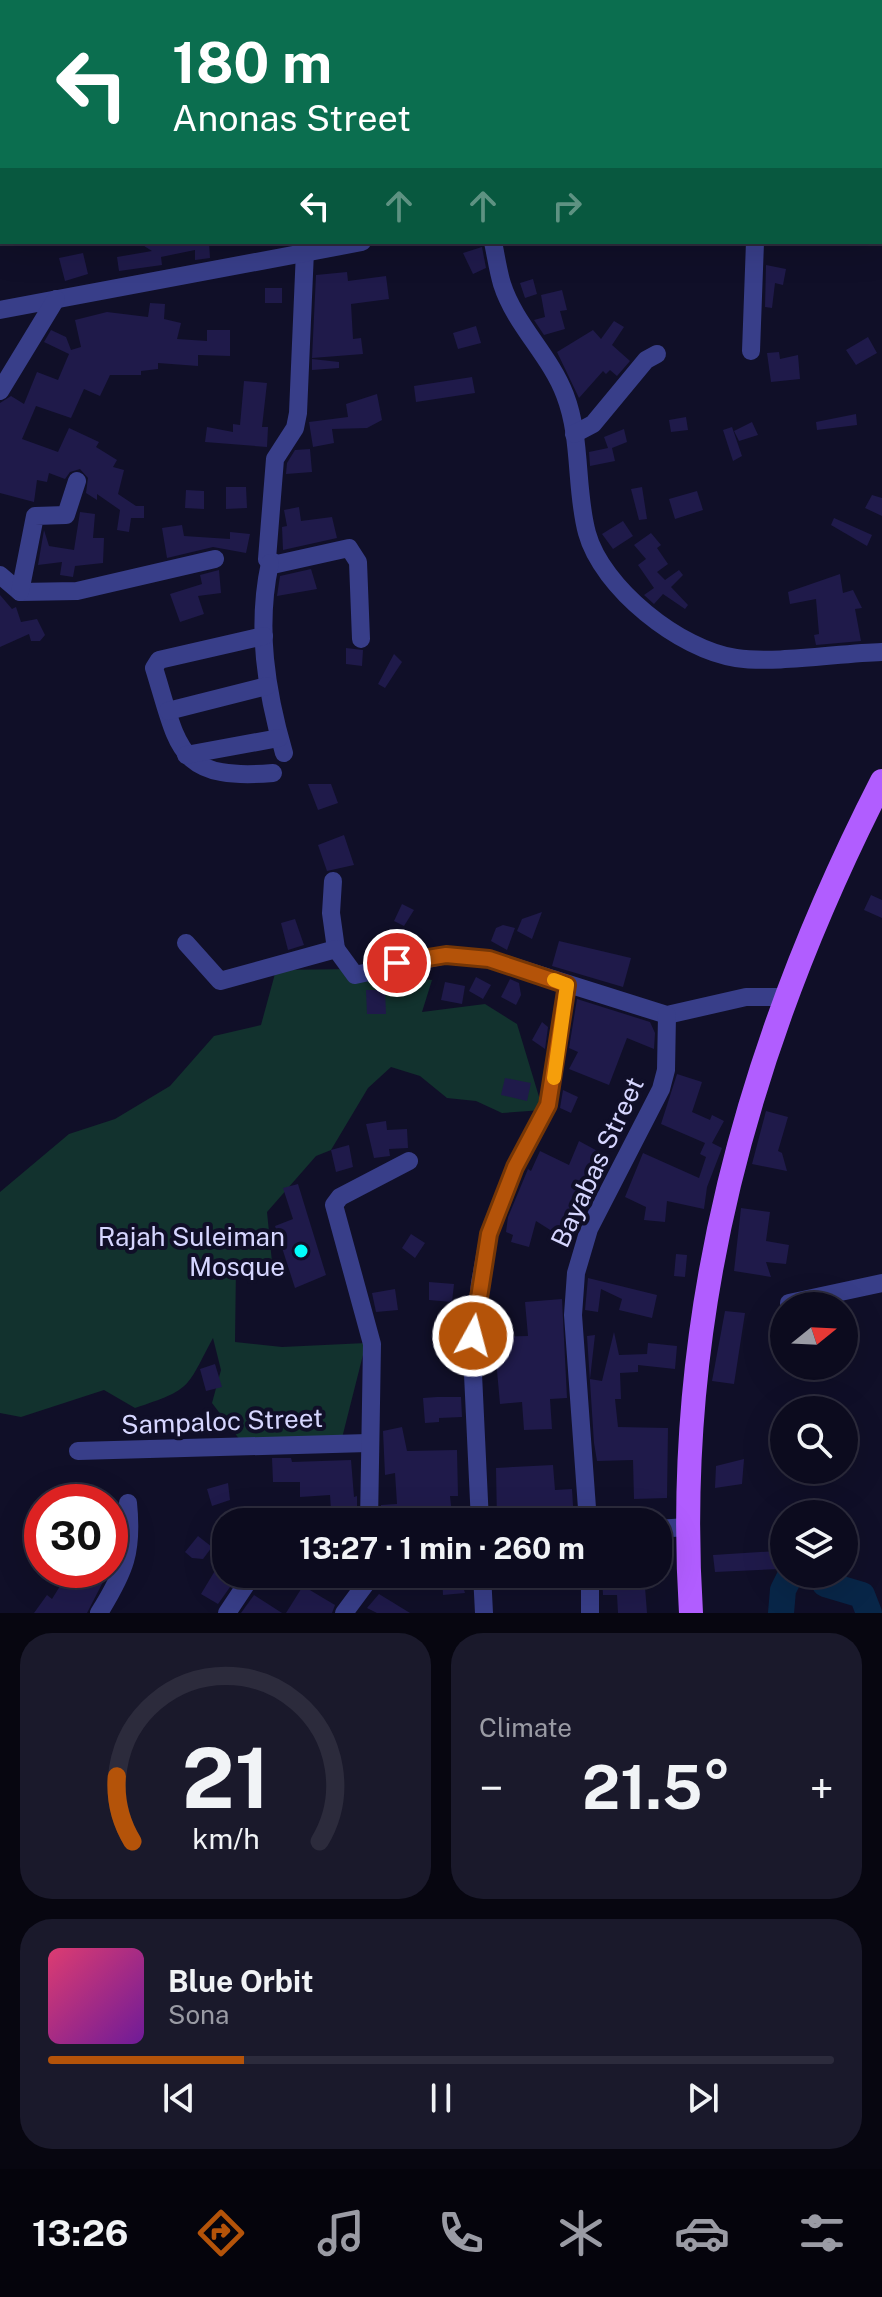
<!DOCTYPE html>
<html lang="en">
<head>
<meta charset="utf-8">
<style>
  :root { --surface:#0c0b1e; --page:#1a192b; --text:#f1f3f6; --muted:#9a9ba4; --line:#2c2b3c; --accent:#b45309 }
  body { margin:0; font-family:"Public Sans",sans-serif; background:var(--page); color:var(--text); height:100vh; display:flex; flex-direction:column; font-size:30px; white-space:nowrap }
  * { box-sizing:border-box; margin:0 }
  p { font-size:26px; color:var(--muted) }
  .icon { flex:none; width:44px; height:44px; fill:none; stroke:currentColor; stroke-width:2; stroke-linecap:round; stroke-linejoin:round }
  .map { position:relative; height:1613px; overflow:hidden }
  .sheet { display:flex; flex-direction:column; gap:20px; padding:20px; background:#070610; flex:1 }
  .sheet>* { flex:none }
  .banner { position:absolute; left:0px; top:0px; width:882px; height:244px; box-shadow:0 8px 32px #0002,0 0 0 2px var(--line); background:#0b6e4f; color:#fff; overflow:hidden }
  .needle { width:52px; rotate:72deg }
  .controls { position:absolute; left:770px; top:1292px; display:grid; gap:16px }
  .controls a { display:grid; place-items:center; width:88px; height:88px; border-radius:50%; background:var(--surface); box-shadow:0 8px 32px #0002,0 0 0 2px var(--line); font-size:40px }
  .speed { position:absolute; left:24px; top:1484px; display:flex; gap:16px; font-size:40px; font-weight:700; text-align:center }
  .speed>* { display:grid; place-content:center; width:104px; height:104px; border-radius:50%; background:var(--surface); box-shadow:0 8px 32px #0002,0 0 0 2px var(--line); line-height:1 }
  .speed .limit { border:12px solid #d22; background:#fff; color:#111 }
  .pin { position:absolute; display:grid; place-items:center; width:68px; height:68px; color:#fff; margin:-34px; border:4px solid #fff; border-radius:50%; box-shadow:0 2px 8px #0007 }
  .me { position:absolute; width:88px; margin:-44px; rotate:7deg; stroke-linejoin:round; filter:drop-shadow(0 0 6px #0008) }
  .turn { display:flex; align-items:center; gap:28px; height:168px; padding:0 40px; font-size:36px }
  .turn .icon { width:104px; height:104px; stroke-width:2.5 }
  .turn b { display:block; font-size:56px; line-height:68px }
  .lanes { display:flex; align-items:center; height:76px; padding:0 40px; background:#0003; justify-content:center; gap:40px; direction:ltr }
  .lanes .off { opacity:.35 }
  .big { font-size:60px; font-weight:700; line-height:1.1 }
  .sheet .card { flex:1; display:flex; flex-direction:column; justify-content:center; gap:12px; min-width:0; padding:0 28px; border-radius:32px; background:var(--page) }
  .sheet .dial { align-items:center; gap:0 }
  .dial svg { height:208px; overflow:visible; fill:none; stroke:var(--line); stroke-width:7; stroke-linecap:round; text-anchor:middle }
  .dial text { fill:var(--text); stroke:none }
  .song { display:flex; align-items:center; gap:24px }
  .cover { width:96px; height:96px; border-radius:12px; background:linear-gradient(135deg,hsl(340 70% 55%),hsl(280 70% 35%)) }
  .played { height:8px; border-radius:4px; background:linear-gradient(90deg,var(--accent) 25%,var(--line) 25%) }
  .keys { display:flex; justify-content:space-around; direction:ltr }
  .heat { display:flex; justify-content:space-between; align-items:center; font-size:44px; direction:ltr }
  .sheet .tiles { flex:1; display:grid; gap:20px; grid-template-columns:1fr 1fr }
  .card:last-child { grid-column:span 2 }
  .trip { position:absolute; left:212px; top:1508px; width:460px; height:80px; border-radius:32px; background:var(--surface); box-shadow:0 8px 32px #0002,0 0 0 2px var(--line); font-weight:700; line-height:80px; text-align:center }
  .tabs { display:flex; height:128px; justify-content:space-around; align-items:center; background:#05040c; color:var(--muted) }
  .tabs .icon { width:56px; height:56px }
  .tabs .on { color:var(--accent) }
  .tabs b { font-size:36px; color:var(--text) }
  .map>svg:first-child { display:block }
  .green { fill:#12322e }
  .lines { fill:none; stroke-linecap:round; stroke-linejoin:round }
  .river { stroke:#082648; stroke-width:26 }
  .building { fill:#1f1a4a }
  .minor { stroke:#383e89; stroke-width:18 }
  .major { stroke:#b15dff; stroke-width:24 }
  .route-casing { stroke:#753606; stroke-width:20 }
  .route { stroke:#b45309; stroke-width:14 }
  .slow { stroke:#f59e0b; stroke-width:14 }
  .poi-dot { fill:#02fffd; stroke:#100f28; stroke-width:3 }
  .labels { text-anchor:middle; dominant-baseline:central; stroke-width:8; stroke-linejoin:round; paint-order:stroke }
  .street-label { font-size:26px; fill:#d6d6ff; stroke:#100f28 }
  .poi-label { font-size:26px; fill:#d6d6ff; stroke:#100f28; text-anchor:end }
</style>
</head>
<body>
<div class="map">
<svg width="882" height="1613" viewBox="0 0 882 1613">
  <rect width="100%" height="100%" fill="#100f28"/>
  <path class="green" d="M356,969L432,980L422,1012L485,1004L517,1024L543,1110L502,1113L476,1101L447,1098L420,1076L391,1067L368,1088L331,1150L316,1156L267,1212L272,1262L236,1266L235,1342L282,1347L366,1343L342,1438L243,1444L212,1403L221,1370L213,1338C186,1388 193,1389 135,1408L104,1390L21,1417L0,1413V1192L69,1134L115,1119L170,1086L214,1036L261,1025L276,970Z"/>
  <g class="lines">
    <g class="river">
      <path d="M826,1574L825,1584L862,1595L869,1613"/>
      <path d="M781,1613L783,1590L791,1574"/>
    </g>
  </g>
  <g class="building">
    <path d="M138,242H209L210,258L195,260V250L161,257L162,265L119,271L117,257L152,251Z"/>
    <path d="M482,247L486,268L473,274L463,253Z"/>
    <path d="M83,253L88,274L65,281L59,258Z"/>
    <path d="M766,265L786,269L783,285L775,283L772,308L765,307Z"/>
    <path d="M347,272L348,281L386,276L389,299L351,304L353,339L361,338L363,354L312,358L316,275Z"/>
    <path d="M533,279L537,294L525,298L520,283Z"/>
    <rect x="265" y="288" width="17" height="15"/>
    <path d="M562,290L567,310L560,311L565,329L544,335L534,320L545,317L541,295Z"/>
    <path d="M150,303L165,304L164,319L181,323L177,339L207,341V330H230V356L198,355V366L158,363V369L141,371V375H110L100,396L84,389L71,418L36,406L22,439L58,452L69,428L99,442L96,447L117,460L113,467L124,470L118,494L136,506H144V518H131L129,532L117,530L120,510L97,494V500L86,493L88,478L80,469L70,472L65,479L49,473L47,482L37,480L34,502L0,493V403L11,396L24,404L37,372L58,380L69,354L44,342L51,330L66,337L71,350L81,347L75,320L107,312L148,317Z"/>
    <path d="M614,321L624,327L612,345L630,361L617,376L610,370L606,374L603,371L579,398L557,352L593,330L601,339Z"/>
    <path d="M476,326L481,343L458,349L453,333Z"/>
    <path d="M868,337L877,353L856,365L846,350Z"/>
    <path d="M779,352L780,359L798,355L800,379L771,382L767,353Z"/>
    <path d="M312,359L339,362V368L312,370Z"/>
    <path d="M472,377L475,393L416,402L414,386Z"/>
    <path d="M244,381L267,383L262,427H268L267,447L205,442L207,427L233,432V424L240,425Z"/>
    <path d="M377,394L382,420L367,428L332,429L334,443L313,447L309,422L348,417L346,404Z"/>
    <path d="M856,414L857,425L817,430L816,422Z"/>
    <path d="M686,417L688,430L671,432L669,420Z"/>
    <path d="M752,422L758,435L739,441L734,431Z"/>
    <path d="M732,427L742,456L733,461L723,430Z"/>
    <path d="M624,429L627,442L612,448L615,461L590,466L589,452L608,448L604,437Z"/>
    <path d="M310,449L312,472L286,474L287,463L295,450Z"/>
    <path d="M226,487H246L247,508L226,509Z"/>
    <path d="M642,487L647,519L639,520L631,489Z"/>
    <path d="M186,490L204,491V509L185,508Z"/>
    <path d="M697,491L703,510L675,519L669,499Z"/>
    <path d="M872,495L882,498V516L865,508Z"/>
    <path d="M299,507L301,521L332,517L337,538L283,550L282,527L287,526L284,510Z"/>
    <path d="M80,512L95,514L93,538H104L103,563L75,566L73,577L60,575L62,562L38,565L44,530L49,546L74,550Z"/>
    <path d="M834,518L872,535L867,546L831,525Z"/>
    <path d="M623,521L633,536L613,549L602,534Z"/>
    <path d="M182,525L184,536L230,539V532L250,534L246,553L213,547L167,558L162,528Z"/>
    <path d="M651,533L661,545L657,548L668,564L657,572L665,580L679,570L683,575L671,587L688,605L685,609L663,594L654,604L644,595L654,588L638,565L646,559L634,545Z"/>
    <path d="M311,569L317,589L277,596L280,576Z"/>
    <path d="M219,570L221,593L198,596L204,614L180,622L170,594L202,584L200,575Z"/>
    <path d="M840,574L843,593L853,590L862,608L855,609L861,641L816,645L814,635L819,634L816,599L790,604L788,592Z"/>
    <path d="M0,595L12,609L16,607L21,622L37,619L45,635L40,641H31L29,634L0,647Z"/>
    <path d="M346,648L363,650L362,666L346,664Z"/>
    <path d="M394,654L402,662L385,688L378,684Z"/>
    <path d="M308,784H331L338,803L318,810Z"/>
    <path d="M344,835L354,865L327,871L318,845Z"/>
    <path d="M871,895L882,900V918L864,910Z"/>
    <path d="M402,904L414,910L404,926L394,921Z"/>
    <path d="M542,912L532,939L517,931L522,919Z"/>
    <path d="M295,919L304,945L288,950L281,923Z"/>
    <path d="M503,925L515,928L507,950L491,941L496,928Z"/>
    <path d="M559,941L631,958L623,987L552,966Z"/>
    <path d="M476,977L491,985L483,999L469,991Z"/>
    <path d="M510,979L519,983L521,995L516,1005L501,997Z"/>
    <path d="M445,982L465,986L462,1004L441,1000Z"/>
    <path d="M366,990H385L386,1014H367Z"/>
    <path d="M577,999L650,1022L655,1033L654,1049L627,1038L609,1085L569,1069L578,1052L569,1048Z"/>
    <path d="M542,1022L548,1027L545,1049L532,1040Z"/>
    <path d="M677,1074L702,1082L692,1112L710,1120L712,1115L724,1121L712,1143L722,1148L707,1187L704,1209L667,1201L665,1222L644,1220L646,1207L625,1197L643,1153L699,1178L706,1157L700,1154L705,1143L661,1124Z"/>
    <path d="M505,1078L531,1083L527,1101L501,1095Z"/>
    <path d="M563,1090L578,1097L571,1113L560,1108Z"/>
    <path d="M766,1111L788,1117L778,1151L782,1153L787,1171L752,1164Z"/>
    <path d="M386,1121L387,1130L407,1129L408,1148L389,1149L390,1156L374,1158L366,1124Z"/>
    <path d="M579,1141L603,1154L584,1197L588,1198L583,1211L579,1210L563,1238L536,1221L529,1247L511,1242L513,1235L506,1232L508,1217L528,1169L531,1171L540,1151L569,1165Z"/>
    <path d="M349,1145L353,1167L336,1172L331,1150Z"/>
    <path d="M298,1184L326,1275L295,1288L275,1226L293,1219L283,1188Z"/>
    <path d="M741,1208L770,1212L766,1241L789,1245L786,1264L766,1262L771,1277L734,1271Z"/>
    <path d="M411,1234L425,1243L415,1258L402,1248Z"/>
    <path d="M676,1254L687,1255L685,1277L674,1276Z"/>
    <path d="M588,1278L657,1295L652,1318L619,1310L622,1299L601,1289L598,1312L585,1310Z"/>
    <path d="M429,1282L454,1284L452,1302L429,1300Z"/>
    <path d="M395,1289L398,1310L376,1312L372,1293Z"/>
    <path d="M562,1299L567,1398L550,1399L552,1429L524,1430L522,1402L500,1404L494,1337L528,1336L525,1302Z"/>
    <path d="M725,1311L745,1313L734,1384L712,1381Z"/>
    <path d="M614,1332L619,1355L647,1354L648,1343L677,1346L675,1369L638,1365V1372L620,1373L621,1399H615L618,1427L668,1428L667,1498L634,1499L633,1460L597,1461L594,1443L587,1336L595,1335L590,1379L602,1381Z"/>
    <path d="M215,1364L222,1387L206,1391L200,1369Z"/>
    <path d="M437,1397H461L462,1417L439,1418V1422L425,1423L423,1398Z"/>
    <path d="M402,1427L407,1451L457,1450L458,1496H450L452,1515L414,1522H381V1505L397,1504L395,1473L385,1475L383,1431Z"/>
    <path d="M272,1458H291L292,1462L351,1460L354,1497L357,1496V1522H342V1511L331,1510L330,1495L300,1497V1482H273Z"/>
    <path d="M744,1459L742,1484L715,1488L716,1466Z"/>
    <path d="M553,1465L555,1490L572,1489L574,1522L497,1521L496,1468Z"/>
    <path d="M228,1483L230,1500L212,1506L207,1489Z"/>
    <path d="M198,1536L212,1547L203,1559L192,1558L185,1552Z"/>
    <path d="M777,1551L779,1569L715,1572L713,1555Z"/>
    <path d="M216,1569L235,1580L218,1604L201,1594Z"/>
    <path d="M70,1570L83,1577L87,1570L104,1580L87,1613H34L47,1595L52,1599Z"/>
    <path d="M442,1574H459L465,1593L443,1595Z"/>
    <path d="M634,1574H644L647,1613H618L617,1595H603L602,1576Z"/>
    <path d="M303,1586L335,1605L332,1613H286Z"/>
    <path d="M379,1594L410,1613H377L367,1608Z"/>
    <path d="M254,1595L282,1613H241Z"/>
  </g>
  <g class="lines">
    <g class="minor">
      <path d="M345,0L347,2"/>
      <path d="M676,2L677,0"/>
      <path d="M880,150L882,149"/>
      <path d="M880,164L882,163"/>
      <path d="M493,242C496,256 498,271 502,284C515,325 550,355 565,395C582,439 575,489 587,533C602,588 680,650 736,658C775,664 840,653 882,652"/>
      <path d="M305,251L298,413L295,428L275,459L267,559L277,564L349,548L358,562L361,639"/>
      <path d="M0,310L362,242"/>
      <path d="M751,351L755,242"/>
      <path d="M0,391L56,299"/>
      <path d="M574,434L593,424L646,360L657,354"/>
      <path d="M270,563C256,627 266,691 284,753"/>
      <path d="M0,575L20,592L77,591L215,559"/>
      <path d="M20,592L35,516L66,515L77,481"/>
      <path d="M264,636L159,660L154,668C179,748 176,781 273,773"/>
      <path d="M168,711L267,686"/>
      <path d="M186,755L279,738"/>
      <path d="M333,881L331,913L336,949"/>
      <path d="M186,943L220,981L336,949L355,975L446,955L489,959L667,1015L746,997H786"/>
      <path d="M789,1303L882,1283"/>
      <path d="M78,1451L368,1443"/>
      <path d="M369,1522L372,1344L334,1205L340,1197L409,1161"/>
      <path d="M480,1522L472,1353L480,1283L489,1234L515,1167L548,1105L567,985"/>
      <path d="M588,1522L573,1315L576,1273L589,1229L661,1089L666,1070L667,1015"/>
      <path d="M658,1529L686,1527"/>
      <path d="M482,1574L484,1613"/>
      <path d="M590,1574V1613"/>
      <path d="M99,1613C125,1571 133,1552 128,1503"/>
      <path d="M227,1613L253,1574"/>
      <path d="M344,1613L373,1574"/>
    </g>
    <g class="major">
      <path d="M140,2L143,0"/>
      <path d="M0,89L2,87"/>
      <path d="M691,1613C672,1317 748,1043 882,781"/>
    </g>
  </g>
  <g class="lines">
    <g class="route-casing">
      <path id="route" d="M397,963L446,955L489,959L567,985L548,1105L515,1167L489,1234L473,1336"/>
    </g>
    <use href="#route" class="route"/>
    <path class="slow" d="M554,980L567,985L554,1078"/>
  </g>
  <circle class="poi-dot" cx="301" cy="1251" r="8"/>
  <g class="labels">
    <g class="street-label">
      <text transform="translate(597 1162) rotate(-65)">Bayabas Street</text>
      <text transform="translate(222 1421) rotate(-2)">Sampaloc Street</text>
    </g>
    <g class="poi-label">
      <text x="285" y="1236">Rajah Suleiman<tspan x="285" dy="30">Mosque</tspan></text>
    </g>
  </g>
</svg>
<div class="controls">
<a><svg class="needle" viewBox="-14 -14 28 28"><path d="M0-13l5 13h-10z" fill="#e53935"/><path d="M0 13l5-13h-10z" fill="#9a9ba4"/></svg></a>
<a><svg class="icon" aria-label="search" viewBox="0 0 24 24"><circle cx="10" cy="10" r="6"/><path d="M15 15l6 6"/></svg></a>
<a><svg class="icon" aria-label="layers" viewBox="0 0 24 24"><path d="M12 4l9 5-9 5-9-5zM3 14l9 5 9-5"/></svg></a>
</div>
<div class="speed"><div class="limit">30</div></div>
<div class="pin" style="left:397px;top:963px;background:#d93025"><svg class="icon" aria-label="arrive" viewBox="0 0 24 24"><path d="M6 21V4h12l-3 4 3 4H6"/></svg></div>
<svg class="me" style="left:473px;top:1336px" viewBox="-20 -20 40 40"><circle r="17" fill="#b45309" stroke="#fff" stroke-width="3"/><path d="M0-11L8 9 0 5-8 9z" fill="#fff"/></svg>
<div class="trip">13:27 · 1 min · 260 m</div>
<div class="banner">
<div class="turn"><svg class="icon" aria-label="left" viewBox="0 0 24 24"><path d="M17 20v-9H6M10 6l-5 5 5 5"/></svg><div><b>180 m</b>Anonas Street</div></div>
<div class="lanes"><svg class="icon" aria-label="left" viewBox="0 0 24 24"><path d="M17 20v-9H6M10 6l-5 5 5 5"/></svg><svg class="icon off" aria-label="ahead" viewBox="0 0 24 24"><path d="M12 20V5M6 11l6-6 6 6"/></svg><svg class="icon off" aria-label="ahead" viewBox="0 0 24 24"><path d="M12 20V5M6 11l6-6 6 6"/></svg><svg class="icon off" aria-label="right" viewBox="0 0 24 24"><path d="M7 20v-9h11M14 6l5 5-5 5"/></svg></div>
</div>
</div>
<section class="sheet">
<div class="tiles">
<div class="card dial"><svg viewBox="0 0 100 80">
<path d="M14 69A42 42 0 1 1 86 69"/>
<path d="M14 69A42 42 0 0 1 8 44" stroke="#b45309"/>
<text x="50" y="56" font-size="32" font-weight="700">21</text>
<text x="50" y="72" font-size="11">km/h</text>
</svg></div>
<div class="card"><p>Climate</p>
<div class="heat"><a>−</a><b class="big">21.5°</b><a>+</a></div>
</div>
<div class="card">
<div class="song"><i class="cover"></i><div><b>Blue Orbit</b><p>Sona</p></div></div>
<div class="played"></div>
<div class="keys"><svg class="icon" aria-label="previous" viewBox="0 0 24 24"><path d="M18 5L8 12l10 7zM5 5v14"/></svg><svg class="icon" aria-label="pause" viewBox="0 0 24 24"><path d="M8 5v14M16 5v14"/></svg><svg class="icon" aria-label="next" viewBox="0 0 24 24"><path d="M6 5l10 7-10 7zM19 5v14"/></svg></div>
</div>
</div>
</section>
<nav class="tabs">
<b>13:26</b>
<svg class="icon on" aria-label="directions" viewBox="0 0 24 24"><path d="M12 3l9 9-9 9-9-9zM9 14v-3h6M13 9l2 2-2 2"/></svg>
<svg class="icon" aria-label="music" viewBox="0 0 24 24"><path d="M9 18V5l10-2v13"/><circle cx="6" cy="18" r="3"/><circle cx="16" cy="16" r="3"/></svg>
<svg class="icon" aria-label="phone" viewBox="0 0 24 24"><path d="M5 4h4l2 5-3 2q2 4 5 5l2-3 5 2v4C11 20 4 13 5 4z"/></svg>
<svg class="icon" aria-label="climate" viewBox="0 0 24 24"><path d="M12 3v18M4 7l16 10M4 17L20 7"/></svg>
<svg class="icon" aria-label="car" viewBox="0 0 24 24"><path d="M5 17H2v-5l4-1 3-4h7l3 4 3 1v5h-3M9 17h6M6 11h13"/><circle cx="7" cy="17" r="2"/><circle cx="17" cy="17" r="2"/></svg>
<svg class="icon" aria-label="filters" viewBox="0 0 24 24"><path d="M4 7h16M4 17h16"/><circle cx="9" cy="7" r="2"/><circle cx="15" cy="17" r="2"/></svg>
</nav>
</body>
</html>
